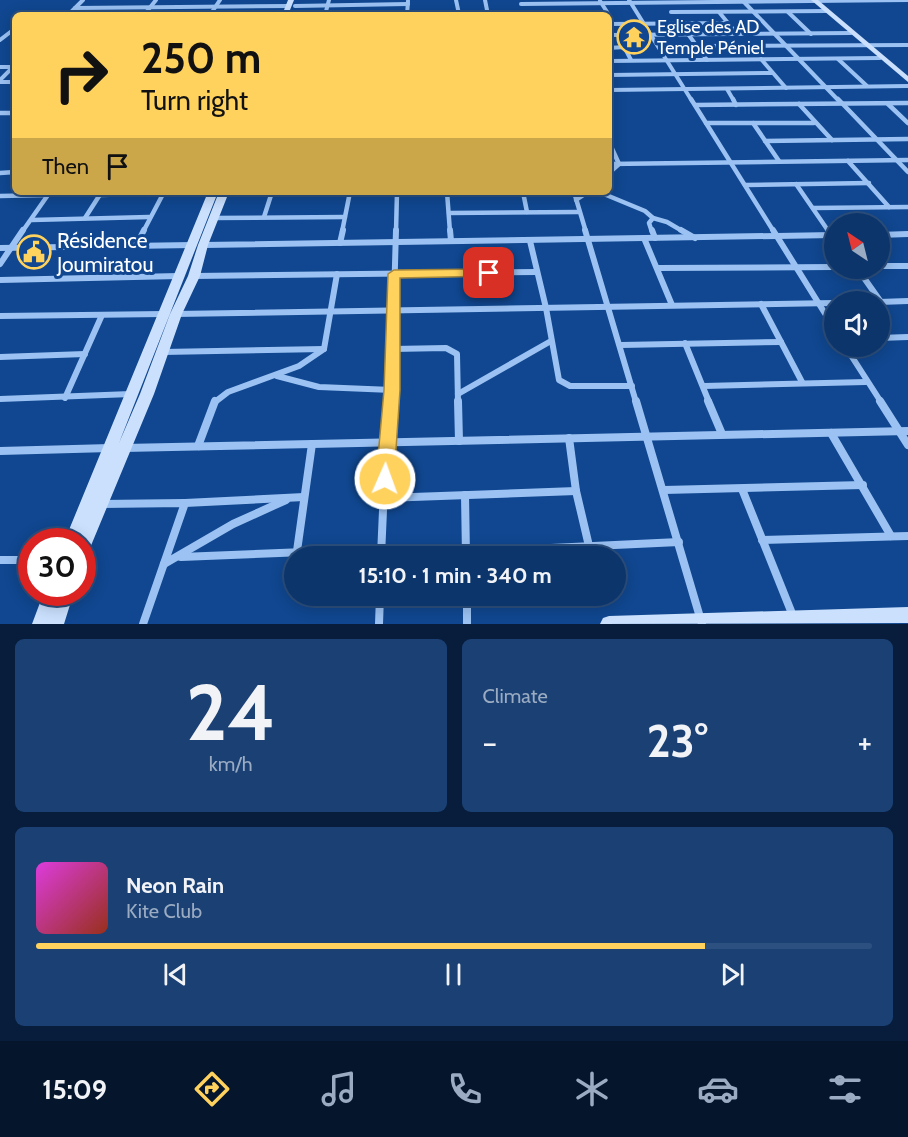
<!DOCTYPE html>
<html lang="en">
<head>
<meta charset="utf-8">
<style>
  :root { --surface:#0c356c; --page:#1a4074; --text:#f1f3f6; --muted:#9aabc2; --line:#2c507f; --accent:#ffd15d }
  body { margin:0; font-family:Cabin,sans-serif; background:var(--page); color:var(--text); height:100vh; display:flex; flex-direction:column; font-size:22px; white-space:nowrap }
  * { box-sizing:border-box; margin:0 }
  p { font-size:20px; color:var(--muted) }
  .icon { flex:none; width:33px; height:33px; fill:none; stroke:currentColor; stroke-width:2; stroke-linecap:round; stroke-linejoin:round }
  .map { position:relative; height:624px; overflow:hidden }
  .panel { display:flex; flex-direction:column; gap:15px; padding:15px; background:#071d3b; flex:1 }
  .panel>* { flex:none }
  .banner { position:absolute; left:12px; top:12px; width:600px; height:183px; border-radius:9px; box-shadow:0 3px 15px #0003,0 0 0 2px var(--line); background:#ffd15d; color:#111; overflow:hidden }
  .needle { width:39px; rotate:325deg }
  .tools { position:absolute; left:824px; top:213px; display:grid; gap:12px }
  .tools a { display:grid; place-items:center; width:66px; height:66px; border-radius:50%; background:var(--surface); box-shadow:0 3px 15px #0003,0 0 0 2px var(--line); font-size:30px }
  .speed { position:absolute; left:18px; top:528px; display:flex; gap:12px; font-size:30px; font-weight:700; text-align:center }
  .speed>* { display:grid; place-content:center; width:78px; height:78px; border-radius:50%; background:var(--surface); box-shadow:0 3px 15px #0003,0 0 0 2px var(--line); line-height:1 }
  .speed .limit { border:9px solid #d22; background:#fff; color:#111 }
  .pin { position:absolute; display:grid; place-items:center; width:51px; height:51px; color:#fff; margin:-26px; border-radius:12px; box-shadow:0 3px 9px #0006 }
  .me { position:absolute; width:66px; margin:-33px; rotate:2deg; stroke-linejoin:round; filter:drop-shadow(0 0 4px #0008) }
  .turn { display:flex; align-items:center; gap:21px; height:126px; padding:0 30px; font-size:27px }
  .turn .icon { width:78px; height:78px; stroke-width:2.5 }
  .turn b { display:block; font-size:42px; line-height:51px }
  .then { display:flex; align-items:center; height:57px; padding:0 30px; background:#0003; gap:12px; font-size:22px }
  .big { font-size:45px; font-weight:800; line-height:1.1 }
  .panel .card { flex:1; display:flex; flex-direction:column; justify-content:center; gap:9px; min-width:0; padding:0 21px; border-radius:9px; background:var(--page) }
  .panel .dial { align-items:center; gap:0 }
  .dial b { font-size:78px; line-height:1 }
  .song { display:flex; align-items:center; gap:18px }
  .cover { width:72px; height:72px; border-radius:9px; background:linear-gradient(135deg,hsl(300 70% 55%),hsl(10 70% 35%)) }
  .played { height:6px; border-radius:3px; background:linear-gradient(90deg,var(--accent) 80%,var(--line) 80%) }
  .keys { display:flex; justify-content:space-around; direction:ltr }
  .heat { display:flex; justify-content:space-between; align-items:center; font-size:33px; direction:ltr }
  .panel .tiles { flex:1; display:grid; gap:15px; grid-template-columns:1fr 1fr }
  .card:last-child { grid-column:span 2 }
  .trip { position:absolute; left:284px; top:546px; width:342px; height:60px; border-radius:30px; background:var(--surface); box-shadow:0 3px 15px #0003,0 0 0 2px var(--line); font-weight:800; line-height:60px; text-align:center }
  .dock { display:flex; height:96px; justify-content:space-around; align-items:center; background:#05152b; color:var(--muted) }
  .dock .icon { width:42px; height:42px }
  .dock .on { color:var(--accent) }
  .dock b { font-size:27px; color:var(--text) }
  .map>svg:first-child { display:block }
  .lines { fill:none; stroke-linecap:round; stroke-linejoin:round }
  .street-far3 { stroke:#9bc2f3; stroke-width:4 }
  .street-far2 { stroke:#9bc2f3; stroke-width:4.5 }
  .street-far1 { stroke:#9bc2f3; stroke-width:6 }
  .street { stroke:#9bc2f3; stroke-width:8 }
  .secondary { fill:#cae0fd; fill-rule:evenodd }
  .route { fill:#ffd15d; stroke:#a6883c; stroke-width:1.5 }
  .labels { text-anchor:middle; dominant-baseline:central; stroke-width:6; stroke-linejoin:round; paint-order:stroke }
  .far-poi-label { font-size:18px; fill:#fff; stroke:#104790; text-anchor:start }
  .poi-label { font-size:21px; fill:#fff; stroke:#104790; text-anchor:start }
</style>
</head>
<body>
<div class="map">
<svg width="908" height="624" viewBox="0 0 908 624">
  <rect width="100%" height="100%" fill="#104790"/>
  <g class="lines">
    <g class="street-far3">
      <path d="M456,0L459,14"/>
      <path d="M485,0L488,15"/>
      <path d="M629,0L692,101"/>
      <path d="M600,1L609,15"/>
      <path d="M744,2L839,101"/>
      <path d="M521,4L908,0"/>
      <path d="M295,6L408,4"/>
      <path d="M75,8L289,6"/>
      <path d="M671,12L827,11"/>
      <path d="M719,12L737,34"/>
      <path d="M788,12L811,34"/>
      <path d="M68,15L83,0"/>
      <path d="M144,15L156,0"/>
      <path d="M210,15L220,0"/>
      <path d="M325,15L329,0"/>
      <path d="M407,15L408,1"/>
      <path d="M417,15L603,12"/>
      <path d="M609,24L728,23"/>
      <path d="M688,34L707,60"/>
      <path d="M609,35L851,33"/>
      <path d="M618,35L631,60"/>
      <path d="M0,40L13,30"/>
      <path d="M697,46L908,45"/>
      <path d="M609,48L624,47"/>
      <path d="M761,59L786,88"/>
      <path d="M838,59L867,86"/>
      <path d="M609,61L880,58"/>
      <path d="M0,67H14"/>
      <path d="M609,75L772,73"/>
      <path d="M0,80L15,65"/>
      <path d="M0,82H15"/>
      <path d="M727,89L734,101"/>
      <path d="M609,90L908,86"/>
    </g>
    <g class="street-far2">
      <path d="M691,99L774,232"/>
      <path d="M733,99L736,105"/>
      <path d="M838,99L908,172"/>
      <path d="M799,104L832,140"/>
      <path d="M888,104L908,123"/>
      <path d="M695,105L908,103"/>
      <path d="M0,113H15"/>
      <path d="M706,123H814"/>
      <path d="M753,123L779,161"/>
      <path d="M765,141L908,139"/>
      <path d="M609,142L619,164L609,173"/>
      <path d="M848,161L889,207"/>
      <path d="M609,164L908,160"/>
      <path d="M0,173L15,172"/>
      <path d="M796,184L829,232"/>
      <path d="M745,185L869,183"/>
      <path d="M447,192L450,232"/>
      <path d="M523,192L527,212"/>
      <path d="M574,192L586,232"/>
      <path d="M599,192L645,211L653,218"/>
      <path d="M100,195L213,192"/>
      <path d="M0,196L48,195"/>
      <path d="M576,200L588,192"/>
      <path d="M813,208L908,207"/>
      <path d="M449,213L578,212"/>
      <path d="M264,217L272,192"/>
      <path d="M85,218L101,193"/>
      <path d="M213,218L345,217"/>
      <path d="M32,220L149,217"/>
      <path d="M22,232L50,192"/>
      <path d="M143,232L163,194"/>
      <path d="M342,232L350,192"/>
      <path d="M396,232L397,192"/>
      <path d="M652,232L649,223L653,218L667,222L684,232"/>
    </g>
    <g class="street-far1">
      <path d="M450,230L451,241"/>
      <path d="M585,230L636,402"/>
      <path d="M652,230L655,238"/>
      <path d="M681,230L695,238"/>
      <path d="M773,230L834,328"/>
      <path d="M828,230L831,235"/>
      <path d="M879,235L908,234"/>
      <path d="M644,238L672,305"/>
      <path d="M530,241L546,308L559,380L570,386H632"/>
      <path d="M340,243L343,230"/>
      <path d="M203,245L834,235"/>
      <path d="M136,246L144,230"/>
      <path d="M0,248L193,245"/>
      <path d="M0,264L23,230"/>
      <path d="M879,266H908"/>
      <path d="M658,268L834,267"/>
      <path d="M857,268L881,302"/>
      <path d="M194,276L537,272"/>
      <path d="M0,280L179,276"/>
      <path d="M879,302L908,301"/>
      <path d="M761,304L802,382"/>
      <path d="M175,314L834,303"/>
      <path d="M0,316L164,314"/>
      <path d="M879,338L908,337"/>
      <path d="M685,343L709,402"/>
      <path d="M621,345L781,342"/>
      <path d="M845,346L881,402"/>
      <path d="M393,349L446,348L457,354L458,402"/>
      <path d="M163,352L324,349"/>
      <path d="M0,357L85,354"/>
      <path d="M277,376L319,387L392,390"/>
      <path d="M704,386L866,382"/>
      <path d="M458,394L551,341"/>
      <path d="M65,398L102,315"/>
      <path d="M0,399L131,394"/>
      <path d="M215,402L228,392L299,366L324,349L337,274"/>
      <path d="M391,402L396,230"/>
    </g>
    <g class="street">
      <path d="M458,401L459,441"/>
      <path d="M636,401L702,624"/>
      <path d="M708,401L722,434"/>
      <path d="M880,401L908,445"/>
      <path d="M831,433L891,536"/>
      <path d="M569,438L576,491L589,546"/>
      <path d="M198,446L215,401"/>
      <path d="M124,448L908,431"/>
      <path d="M0,451L110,448"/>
      <path d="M742,489L793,616"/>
      <path d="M664,490L863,485"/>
      <path d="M465,495L466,556"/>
      <path d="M385,498L576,491"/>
      <path d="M185,503L304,497"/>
      <path d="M101,504L185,503L143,624"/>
      <path d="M762,540L908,536"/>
      <path d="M297,551L312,444"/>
      <path d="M466,552L679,542"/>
      <path d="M381,556L386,442L391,401"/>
      <path d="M181,557L381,549"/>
      <path d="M0,560H32"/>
      <path d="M164,564L233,524L286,500"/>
      <path d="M467,596V624"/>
      <path d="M379,624L380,596"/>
    </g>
    <g class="secondary">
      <path d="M288,0H294L288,15H282Z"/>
      <path d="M811,0H818L908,76V82Z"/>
      <path d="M208,192H218L119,443L140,394L170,314L188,276L198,245L219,192H229L208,245L200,276L182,314L154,394L90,548L88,553L82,555V542H64Z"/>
      <path d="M44,592H74L64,624H32Z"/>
      <path d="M908,607V623L600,624L603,618L609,616Z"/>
    </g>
  </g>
  <path class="route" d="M489,269L494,270L496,273L494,276L400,278V390L394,479L391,484L385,486L379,484L376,479L384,390L388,274L394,270Z"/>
  <defs>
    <g id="temple-ring" transform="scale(1.725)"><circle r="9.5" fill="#104790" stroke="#ffd15d" stroke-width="1.5"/><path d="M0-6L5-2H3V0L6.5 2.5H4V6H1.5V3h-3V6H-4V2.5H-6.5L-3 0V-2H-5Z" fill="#ffd15d"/></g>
    <g id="civic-ring" transform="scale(1.725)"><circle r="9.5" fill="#104790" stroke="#ffd15d" stroke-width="1.5"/><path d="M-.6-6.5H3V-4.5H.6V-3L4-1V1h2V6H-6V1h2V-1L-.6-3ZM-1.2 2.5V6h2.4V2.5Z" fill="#ffd15d"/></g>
  </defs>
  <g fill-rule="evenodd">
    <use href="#temple-ring" x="634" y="37"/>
    <use href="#civic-ring" x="34" y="252"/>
  </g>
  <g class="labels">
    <g class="far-poi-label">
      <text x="657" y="27">Eglise des AD<tspan x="657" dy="21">Temple Péniel</tspan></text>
    </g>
    <g class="poi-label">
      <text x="57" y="240">Résidence<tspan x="57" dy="24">Joumiratou</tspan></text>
    </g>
  </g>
</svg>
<div class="tools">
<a><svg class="needle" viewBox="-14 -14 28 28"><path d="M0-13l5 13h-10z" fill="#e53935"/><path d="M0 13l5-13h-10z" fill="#9aabc2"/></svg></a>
<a><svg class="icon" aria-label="sound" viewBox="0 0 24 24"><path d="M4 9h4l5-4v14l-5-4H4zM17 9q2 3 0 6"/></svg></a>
</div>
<div class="speed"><div class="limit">30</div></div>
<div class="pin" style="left:489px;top:273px;background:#d93025"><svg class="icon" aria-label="arrive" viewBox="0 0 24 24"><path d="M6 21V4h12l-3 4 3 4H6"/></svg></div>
<svg class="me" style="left:385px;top:479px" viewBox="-20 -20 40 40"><circle r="17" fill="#ffd15d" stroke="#fff" stroke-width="3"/><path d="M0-11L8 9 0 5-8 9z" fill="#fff"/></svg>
<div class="trip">15:10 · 1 min · 340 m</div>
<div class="banner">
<div class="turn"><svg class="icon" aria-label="right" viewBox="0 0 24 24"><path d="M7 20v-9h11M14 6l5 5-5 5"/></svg><div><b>250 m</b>Turn right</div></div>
<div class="then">Then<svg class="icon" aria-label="arrive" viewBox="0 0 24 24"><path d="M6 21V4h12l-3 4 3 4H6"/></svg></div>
</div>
</div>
<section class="panel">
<div class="tiles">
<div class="card dial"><b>24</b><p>km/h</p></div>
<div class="card"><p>Climate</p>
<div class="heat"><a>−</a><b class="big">23°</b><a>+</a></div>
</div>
<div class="card">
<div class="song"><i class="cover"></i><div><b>Neon Rain</b><p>Kite Club</p></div></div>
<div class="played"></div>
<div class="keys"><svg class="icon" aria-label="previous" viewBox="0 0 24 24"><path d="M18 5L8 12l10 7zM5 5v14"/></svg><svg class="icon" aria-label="pause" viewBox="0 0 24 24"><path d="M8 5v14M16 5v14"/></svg><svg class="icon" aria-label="next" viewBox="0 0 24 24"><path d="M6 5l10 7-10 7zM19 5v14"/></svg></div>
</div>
</div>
</section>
<nav class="dock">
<b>15:09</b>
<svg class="icon on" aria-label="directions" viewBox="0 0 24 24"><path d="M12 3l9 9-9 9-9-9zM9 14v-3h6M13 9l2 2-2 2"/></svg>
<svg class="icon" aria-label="music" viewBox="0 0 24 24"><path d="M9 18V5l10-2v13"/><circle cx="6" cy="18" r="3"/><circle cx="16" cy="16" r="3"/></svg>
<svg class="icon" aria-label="phone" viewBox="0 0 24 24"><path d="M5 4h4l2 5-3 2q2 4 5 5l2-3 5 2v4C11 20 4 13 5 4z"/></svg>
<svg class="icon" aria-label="climate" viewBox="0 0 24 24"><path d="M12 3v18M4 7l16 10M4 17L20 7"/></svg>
<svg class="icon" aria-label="car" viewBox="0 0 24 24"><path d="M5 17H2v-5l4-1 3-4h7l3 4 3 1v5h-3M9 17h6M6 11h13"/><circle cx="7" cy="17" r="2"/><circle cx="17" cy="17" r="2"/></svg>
<svg class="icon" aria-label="filters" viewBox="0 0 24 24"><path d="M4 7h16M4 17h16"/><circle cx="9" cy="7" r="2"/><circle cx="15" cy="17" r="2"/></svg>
</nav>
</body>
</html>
